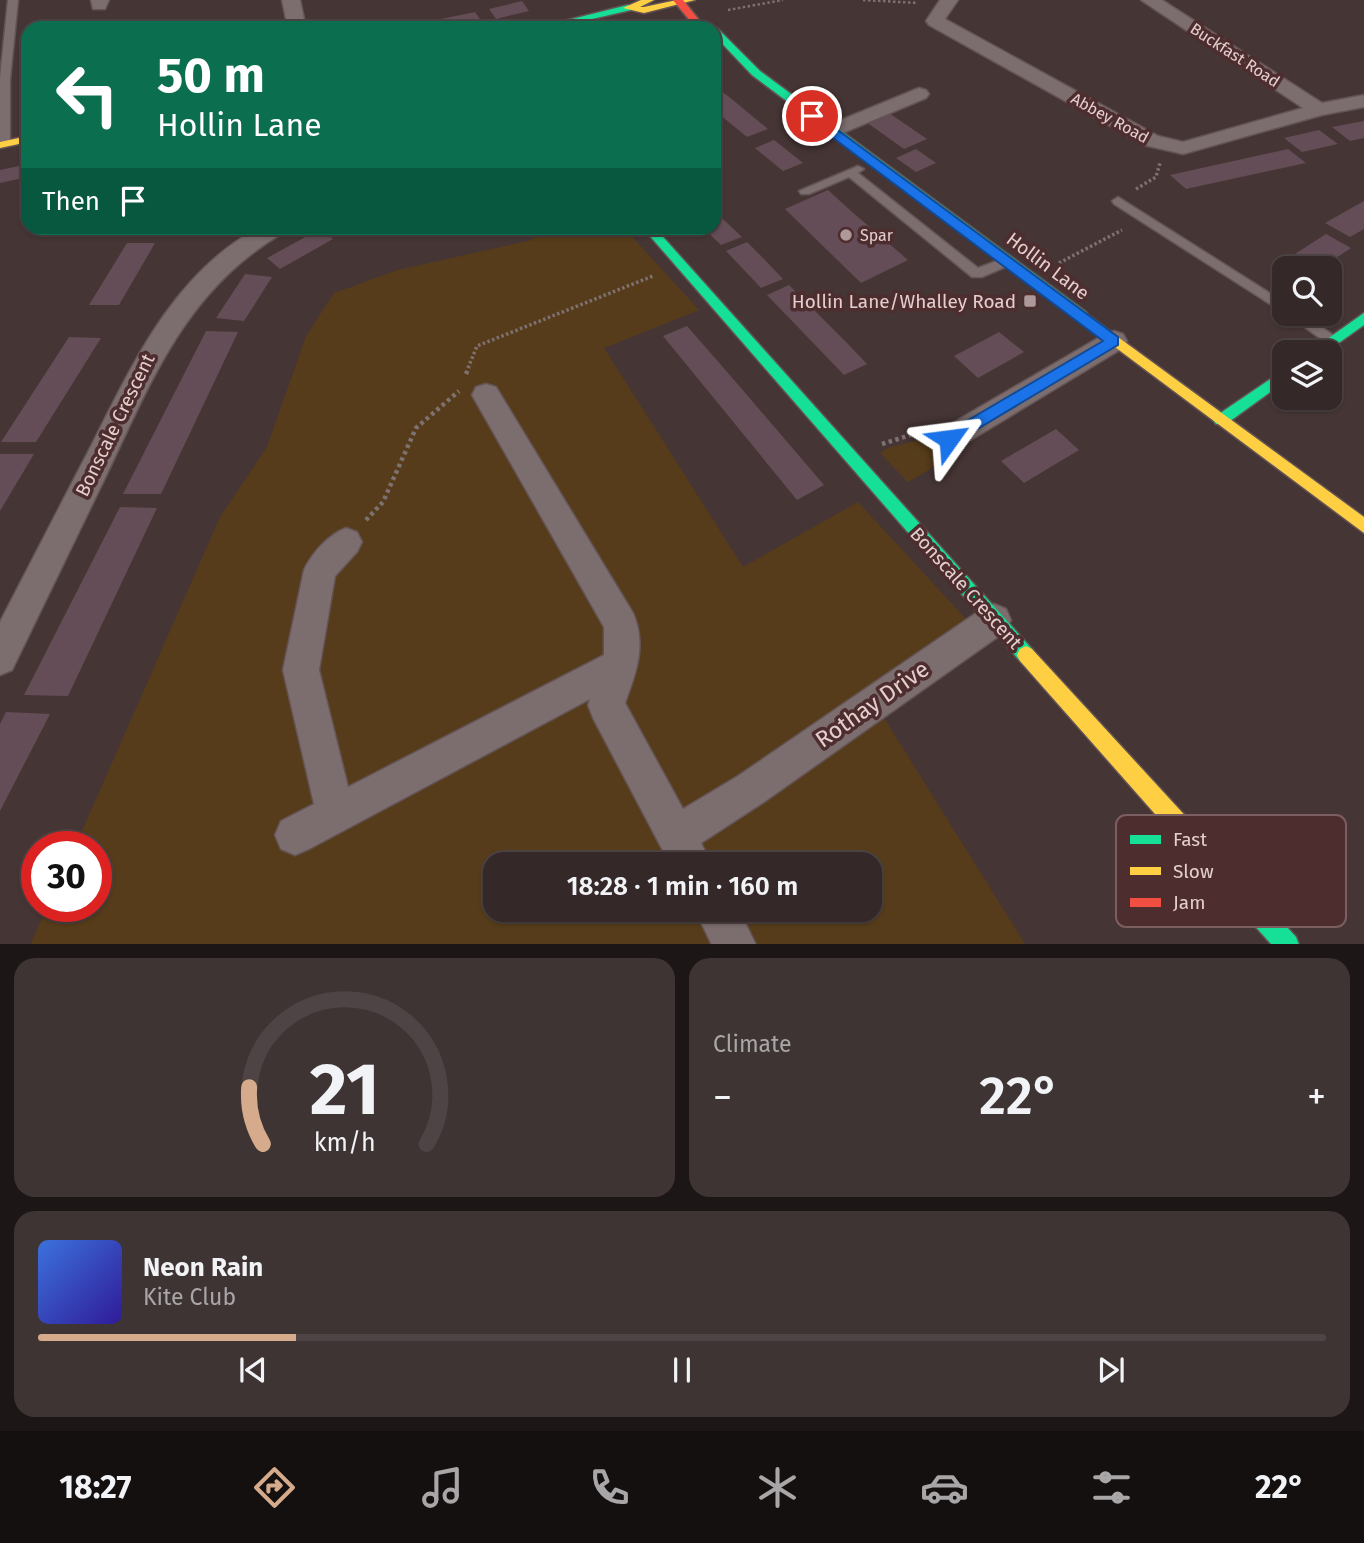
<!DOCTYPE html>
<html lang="en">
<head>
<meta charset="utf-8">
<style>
  :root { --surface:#342828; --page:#3f3434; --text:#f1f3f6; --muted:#a9a6a8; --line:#4e4445; --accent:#d6ab8b }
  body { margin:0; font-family:"Fira Sans",sans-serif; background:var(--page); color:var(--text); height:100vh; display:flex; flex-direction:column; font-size:26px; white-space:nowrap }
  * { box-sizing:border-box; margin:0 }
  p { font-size:23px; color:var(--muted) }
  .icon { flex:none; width:38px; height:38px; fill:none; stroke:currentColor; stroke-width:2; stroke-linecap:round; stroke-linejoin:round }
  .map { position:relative; height:944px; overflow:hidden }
  .sheet { display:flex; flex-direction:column; gap:14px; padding:14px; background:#1d1616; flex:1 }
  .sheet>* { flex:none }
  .banner { position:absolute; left:21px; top:21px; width:700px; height:214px; border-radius:21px; box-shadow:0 2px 5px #0004,0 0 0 2px var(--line); background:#0b6e4f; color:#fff; overflow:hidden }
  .tools { position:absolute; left:1272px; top:256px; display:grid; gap:14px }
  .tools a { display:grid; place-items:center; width:70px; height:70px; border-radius:14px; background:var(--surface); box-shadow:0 2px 5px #0004,0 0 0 2px var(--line); font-size:35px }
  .speed { position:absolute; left:21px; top:831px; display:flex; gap:14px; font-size:35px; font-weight:700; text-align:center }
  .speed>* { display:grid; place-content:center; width:91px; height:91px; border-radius:50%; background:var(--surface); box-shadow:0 2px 5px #0004,0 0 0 2px var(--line); line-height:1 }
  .speed .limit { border:10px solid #d22; background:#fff; color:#111 }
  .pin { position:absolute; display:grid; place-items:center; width:60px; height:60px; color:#fff; margin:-30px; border:4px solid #fff; border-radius:50%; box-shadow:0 2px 7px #0007 }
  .me { position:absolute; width:77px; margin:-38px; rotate:59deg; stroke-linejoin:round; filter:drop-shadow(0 0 5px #0008) }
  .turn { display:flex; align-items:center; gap:24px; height:147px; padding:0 21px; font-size:32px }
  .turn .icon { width:91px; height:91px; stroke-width:2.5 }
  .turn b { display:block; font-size:49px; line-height:60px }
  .then { display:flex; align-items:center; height:66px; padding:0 21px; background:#0003; gap:14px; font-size:26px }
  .big { font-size:52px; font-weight:600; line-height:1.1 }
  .sheet .widget { flex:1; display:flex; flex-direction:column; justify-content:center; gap:10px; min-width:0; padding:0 24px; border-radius:21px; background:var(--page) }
  .sheet .dial { align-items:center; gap:0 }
  .dial svg { height:182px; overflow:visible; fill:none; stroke:var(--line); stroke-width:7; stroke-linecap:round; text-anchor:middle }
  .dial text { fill:var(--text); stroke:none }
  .song { display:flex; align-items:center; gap:21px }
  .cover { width:84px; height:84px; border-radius:10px; background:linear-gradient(135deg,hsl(220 70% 55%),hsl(250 70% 35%)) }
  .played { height:7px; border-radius:4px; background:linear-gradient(90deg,var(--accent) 20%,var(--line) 20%) }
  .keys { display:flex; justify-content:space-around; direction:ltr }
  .heat { display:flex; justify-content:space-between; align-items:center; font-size:38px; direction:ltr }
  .sheet .tiles { flex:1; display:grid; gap:14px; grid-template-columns:1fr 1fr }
  .widget:last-child { grid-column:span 2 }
  .trip { position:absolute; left:483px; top:852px; width:399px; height:70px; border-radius:21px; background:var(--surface); box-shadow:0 2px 5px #0004,0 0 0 2px var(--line); font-weight:600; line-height:70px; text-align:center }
  .tab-bar { display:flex; height:112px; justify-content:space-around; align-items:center; background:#151010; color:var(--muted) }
  .tab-bar .icon { width:49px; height:49px }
  .tab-bar .on { color:var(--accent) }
  .tab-bar b { font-size:32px; color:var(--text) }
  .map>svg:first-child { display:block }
  .green { fill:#563c1a; fill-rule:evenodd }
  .building { fill:#644d56 }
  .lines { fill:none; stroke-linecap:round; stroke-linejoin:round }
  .lane-casing { stroke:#635354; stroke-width:3 }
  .street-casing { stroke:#635354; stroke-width:3 }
  .fast-casing { stroke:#635354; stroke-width:3 }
  .slow-casing { stroke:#635354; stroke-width:3 }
  .jam-casing { stroke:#635354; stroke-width:3 }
  .path-far2 { stroke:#7e7172; stroke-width:2.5; stroke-dasharray:2.5 2.5; stroke-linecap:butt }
  .path-far1 { stroke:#7e7172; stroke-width:3.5; stroke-dasharray:2.5 2.5; stroke-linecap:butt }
  .path { stroke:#7e7172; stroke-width:4.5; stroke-dasharray:3.5 3.5; stroke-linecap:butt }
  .lane { fill:#7c6d6e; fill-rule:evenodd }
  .street { fill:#7c6d6e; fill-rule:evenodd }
  .fast { fill:#16e098; fill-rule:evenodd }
  .slow { fill:#ffcf43; fill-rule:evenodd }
  .jam { fill:#f24e42; fill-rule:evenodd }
  .route { fill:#1a73e8; stroke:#114b97; stroke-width:2 }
  .poi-dot { fill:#ad9999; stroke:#4e2d2f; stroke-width:2.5 }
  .labels { text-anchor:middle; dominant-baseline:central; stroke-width:7; stroke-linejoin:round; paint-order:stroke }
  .far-street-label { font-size:16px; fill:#e4cfcf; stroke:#4e2d2f }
  .far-poi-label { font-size:16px; fill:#e4cfcf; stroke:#4e2d2f; text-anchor:start }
  .street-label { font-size:19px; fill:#e4cfcf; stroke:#4e2d2f }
  .poi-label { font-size:19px; fill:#e4cfcf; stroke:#4e2d2f; text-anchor:end }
  .near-street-label { font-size:23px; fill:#e4cfcf; stroke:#4e2d2f }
  .key { fill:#4e2d2f; stroke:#7b5e5f; stroke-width:2 }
  .key-label { font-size:19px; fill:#e4cfcf }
</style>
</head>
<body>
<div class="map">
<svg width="1364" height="945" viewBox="0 0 1364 945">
  <rect width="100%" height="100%" fill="#463535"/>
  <g class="green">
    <path d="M535,228H624L699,310L604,348L743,567L858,502L988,643L884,718L1025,944L30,945L47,907L96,906V847H75L220,517L267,447L306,336L334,293L398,270L532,240ZM495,864H870V910H495Z"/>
    <path d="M933,436L953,456L908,482L880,453L888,448Z"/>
  </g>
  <g class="building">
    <path d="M522,1L529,11L496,19L489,9Z"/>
    <path d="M475,12L482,22L454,28H435L444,25L441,19Z"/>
    <path d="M718,89L728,96L768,129L747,137L714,110V90Z"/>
    <path d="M889,113L927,139L904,149L866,122Z"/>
    <path d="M1364,121V138L1350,141L1332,127Z"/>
    <path d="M1319,130L1338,144L1302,152L1284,138Z"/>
    <path d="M774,140L788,151L803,163L783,171L755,148Z"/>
    <path d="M916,149L936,163L916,172L896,158Z"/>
    <path d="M1288,149L1306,163L1186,189L1170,175Z"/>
    <path d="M28,164V177L0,183V170Z"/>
    <path d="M828,190L851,211L908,260L861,283L785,209Z"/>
    <path d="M1364,201V229L1350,237L1325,223Z"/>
    <path d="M714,210L725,221L742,237L721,245L703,228H714Z"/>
    <path d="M138,228H165L160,236H132Z"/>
    <path d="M345,228H374L347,235Z"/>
    <path d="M320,229L333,239L280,269L267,258Z"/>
    <path d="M1326,234L1351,248L1321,268H1295L1284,261Z"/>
    <path d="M747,242L765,260L783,279L761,288L726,251Z"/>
    <path d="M127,243H155L119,305H89Z"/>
    <path d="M245,274L272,277L244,321L216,318Z"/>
    <path d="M789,285L847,343L867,364L844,375L767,295Z"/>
    <path d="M687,326L741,388L824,485L797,500L663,336Z"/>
    <path d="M206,331L238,332L161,494H123Z"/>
    <path d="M999,332L1024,352L978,378L954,356Z"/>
    <path d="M69,337L101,338L36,442H1Z"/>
    <path d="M1056,429L1079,450L1024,483L1001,461Z"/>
    <path d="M0,454H34L0,511Z"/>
    <path d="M120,507L157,508L68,696L24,695Z"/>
    <path d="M6,712L50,714L0,811V724Z"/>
  </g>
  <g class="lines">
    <g class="lane-casing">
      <g id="lane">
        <path d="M8,0H18L10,79V144L4,147L0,146V78Z"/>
        <path d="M858,166L864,169L858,173L978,268L1007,257L1013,261L1012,264L982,277H972L849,177L809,194H801L799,191Z"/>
        <path d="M1118,197L1284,302V313L1114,204L1112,201Z"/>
        <path d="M1285,313H1302L1340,340L1338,344H1328Z"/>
      </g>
    </g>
    <g class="street-casing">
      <g id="street">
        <path d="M91,0H109L105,9H93Z"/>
        <path d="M282,0H300L304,19L302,28H284L286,19Z"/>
        <path d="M940,0H958L945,19L1158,136L1183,142L1303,108L1141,0H1162L1322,103L1364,95V107L1322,115L1183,154L1144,145L929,25L926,21Z"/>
        <path d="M919,88L926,90L929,94L926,98L838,135H824L821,131L824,127Z"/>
        <path d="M258,228H287L283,233C186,289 151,382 105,478C74,542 43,606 12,670L0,675V622C29,566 58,509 88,452C131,368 171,275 258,228Z"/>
        <path d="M1114,331L1123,334L1127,341L1123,348L959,447L949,451L939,447L935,439L939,431L1105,334Z"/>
        <path d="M486,384L496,387L633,613C647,645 636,673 625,703L683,809L738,776L982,609L994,604L1006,609L1011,620L1006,631L764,802L701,843L711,864H670L593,718L588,705L590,699L309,849L295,855L281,849L275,835L281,821L314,804L283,670L304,570C312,553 328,535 346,528L357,532L362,542L357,552L335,576L319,670L348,787L604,655V627L472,395L476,387Z"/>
        <path d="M695,910H739L756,945H712Z"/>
      </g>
    </g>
    <g class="fast-casing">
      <g id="fast">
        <path d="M628,5L631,6V10L553,28H536Z"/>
        <path d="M711,28H717L760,71L1086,312L1088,315L1086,318H1076L752,75L714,35V28Z"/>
        <path d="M643,228H655L1032,649L1035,655L1032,661L1026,664L1020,661Z"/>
        <path d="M1364,313V325L1326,352H1309Z"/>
        <path d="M1284,370V382L1226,424H1216L1213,420L1216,416Z"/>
        <path d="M1216,855L1224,858L1296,937L1299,945H1272L1208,874L1205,866L1208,858Z"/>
      </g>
    </g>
    <g class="slow-casing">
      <g id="slow">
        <path d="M641,0H654L640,7H644L677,0H695L644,13L623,8Z"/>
        <path d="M28,136V142L0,148V142Z"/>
        <path d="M1081,310L1364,517V533L1076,318L1074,315Z"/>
        <path d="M1026,646L1032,649L1224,858L1227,866L1224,874L1216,877L1208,874L1020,661L1017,655L1020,649Z"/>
      </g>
    </g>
    <g class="jam-casing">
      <path id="jam" d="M673,0H683L703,25L710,28H696Z"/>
    </g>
    <g class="path-far2">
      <path d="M863,0L918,3"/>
      <path d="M728,10L783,0"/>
    </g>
    <g class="path-far1">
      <path d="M1136,189L1156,177L1160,163"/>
      <path d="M1059,263L1122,230"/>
      <path d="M468,368L477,346L653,276"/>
    </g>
    <g class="path">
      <path d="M466,374L469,367"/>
      <path d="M882,444L920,432"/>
      <path d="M366,520L383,502L416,428L459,391"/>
    </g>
    <use href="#lane" class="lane"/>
    <use href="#street" class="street"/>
    <use href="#fast" class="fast"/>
    <use href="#slow" class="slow"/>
    <use href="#jam" class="jam"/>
  </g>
  <path class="route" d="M808,114H816L1118,337V345L954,443H943L941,439L943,435L1103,341L808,119Z"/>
  <g class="poi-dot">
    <circle cx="846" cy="235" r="7"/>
    <rect x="1023" y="294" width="14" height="14" rx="3.5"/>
  </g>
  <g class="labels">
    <g class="far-street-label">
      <text transform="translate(1235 55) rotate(33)">Buckfast Road</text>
      <text transform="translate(1110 118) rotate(29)">Abbey Road</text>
    </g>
    <g class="far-poi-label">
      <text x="860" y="235">Spar</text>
    </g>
    <g class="street-label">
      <text transform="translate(1048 266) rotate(37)">Hollin Lane</text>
      <text transform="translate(115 425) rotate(-64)">Bonscale Crescent</text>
      <text transform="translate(966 588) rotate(48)">Bonscale Crescent</text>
    </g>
    <g class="poi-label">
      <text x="1016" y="301">Hollin Lane/Whalley Road</text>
    </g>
    <g class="near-street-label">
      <text transform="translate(872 704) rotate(-35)">Rothay Drive</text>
    </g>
  </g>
  <rect x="1116" y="815" width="230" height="112" rx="10" class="key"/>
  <rect x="1130" y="835" width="31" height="9" fill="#16e098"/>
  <rect x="1130" y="867" width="31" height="8" fill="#ffcf43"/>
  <rect x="1130" y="898" width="31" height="9" fill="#f24e42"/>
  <g class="key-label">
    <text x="1173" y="846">Fast</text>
    <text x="1173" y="878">Slow</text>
    <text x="1173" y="909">Jam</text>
  </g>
</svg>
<div class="tools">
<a><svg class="icon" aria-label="search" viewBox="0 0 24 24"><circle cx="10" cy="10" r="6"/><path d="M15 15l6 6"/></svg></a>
<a><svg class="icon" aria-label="layers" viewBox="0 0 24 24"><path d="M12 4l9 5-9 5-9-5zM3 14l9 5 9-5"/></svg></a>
</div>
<div class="speed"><div class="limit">30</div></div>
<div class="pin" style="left:812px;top:116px;background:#d93025"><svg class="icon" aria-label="arrive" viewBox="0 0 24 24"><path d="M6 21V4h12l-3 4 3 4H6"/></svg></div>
<svg class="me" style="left:949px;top:439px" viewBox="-20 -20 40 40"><path d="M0-17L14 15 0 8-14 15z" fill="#1a73e8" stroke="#fff" stroke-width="4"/></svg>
<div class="trip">18:28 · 1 min · 160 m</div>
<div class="banner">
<div class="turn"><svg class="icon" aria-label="left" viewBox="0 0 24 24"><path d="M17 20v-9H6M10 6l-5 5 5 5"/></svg><div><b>50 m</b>Hollin Lane</div></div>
<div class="then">Then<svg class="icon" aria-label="arrive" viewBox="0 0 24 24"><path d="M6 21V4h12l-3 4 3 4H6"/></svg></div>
</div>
</div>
<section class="sheet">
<div class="tiles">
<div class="widget dial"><svg viewBox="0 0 100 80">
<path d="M14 69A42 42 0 1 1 86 69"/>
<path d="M14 69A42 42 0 0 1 8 44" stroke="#d6ab8b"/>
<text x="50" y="56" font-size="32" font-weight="700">21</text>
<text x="50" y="72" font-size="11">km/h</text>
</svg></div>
<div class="widget"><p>Climate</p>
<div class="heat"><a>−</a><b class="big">22°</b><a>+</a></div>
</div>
<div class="widget">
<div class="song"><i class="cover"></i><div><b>Neon Rain</b><p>Kite Club</p></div></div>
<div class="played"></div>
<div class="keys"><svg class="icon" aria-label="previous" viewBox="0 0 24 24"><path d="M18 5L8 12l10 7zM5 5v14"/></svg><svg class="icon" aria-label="pause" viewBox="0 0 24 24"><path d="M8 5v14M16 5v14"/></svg><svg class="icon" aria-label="next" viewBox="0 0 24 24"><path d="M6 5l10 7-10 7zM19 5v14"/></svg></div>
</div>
</div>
</section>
<nav class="tab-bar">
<b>18:27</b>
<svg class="icon on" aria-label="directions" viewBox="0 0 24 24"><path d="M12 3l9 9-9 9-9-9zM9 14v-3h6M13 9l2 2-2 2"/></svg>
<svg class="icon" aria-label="music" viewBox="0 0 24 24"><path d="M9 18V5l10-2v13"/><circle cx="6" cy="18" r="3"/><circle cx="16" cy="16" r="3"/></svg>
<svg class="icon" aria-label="phone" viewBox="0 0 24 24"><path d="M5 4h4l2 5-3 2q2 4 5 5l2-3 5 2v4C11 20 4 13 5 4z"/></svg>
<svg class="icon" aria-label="climate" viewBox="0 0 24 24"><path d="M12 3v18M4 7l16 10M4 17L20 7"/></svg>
<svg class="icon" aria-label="car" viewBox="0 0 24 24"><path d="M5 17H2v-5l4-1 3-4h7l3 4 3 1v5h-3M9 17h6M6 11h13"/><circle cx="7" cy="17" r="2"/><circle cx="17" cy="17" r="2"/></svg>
<svg class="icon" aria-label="filters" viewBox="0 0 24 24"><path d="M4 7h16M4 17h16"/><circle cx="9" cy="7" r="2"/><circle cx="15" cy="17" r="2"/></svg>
<b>22°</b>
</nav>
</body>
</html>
